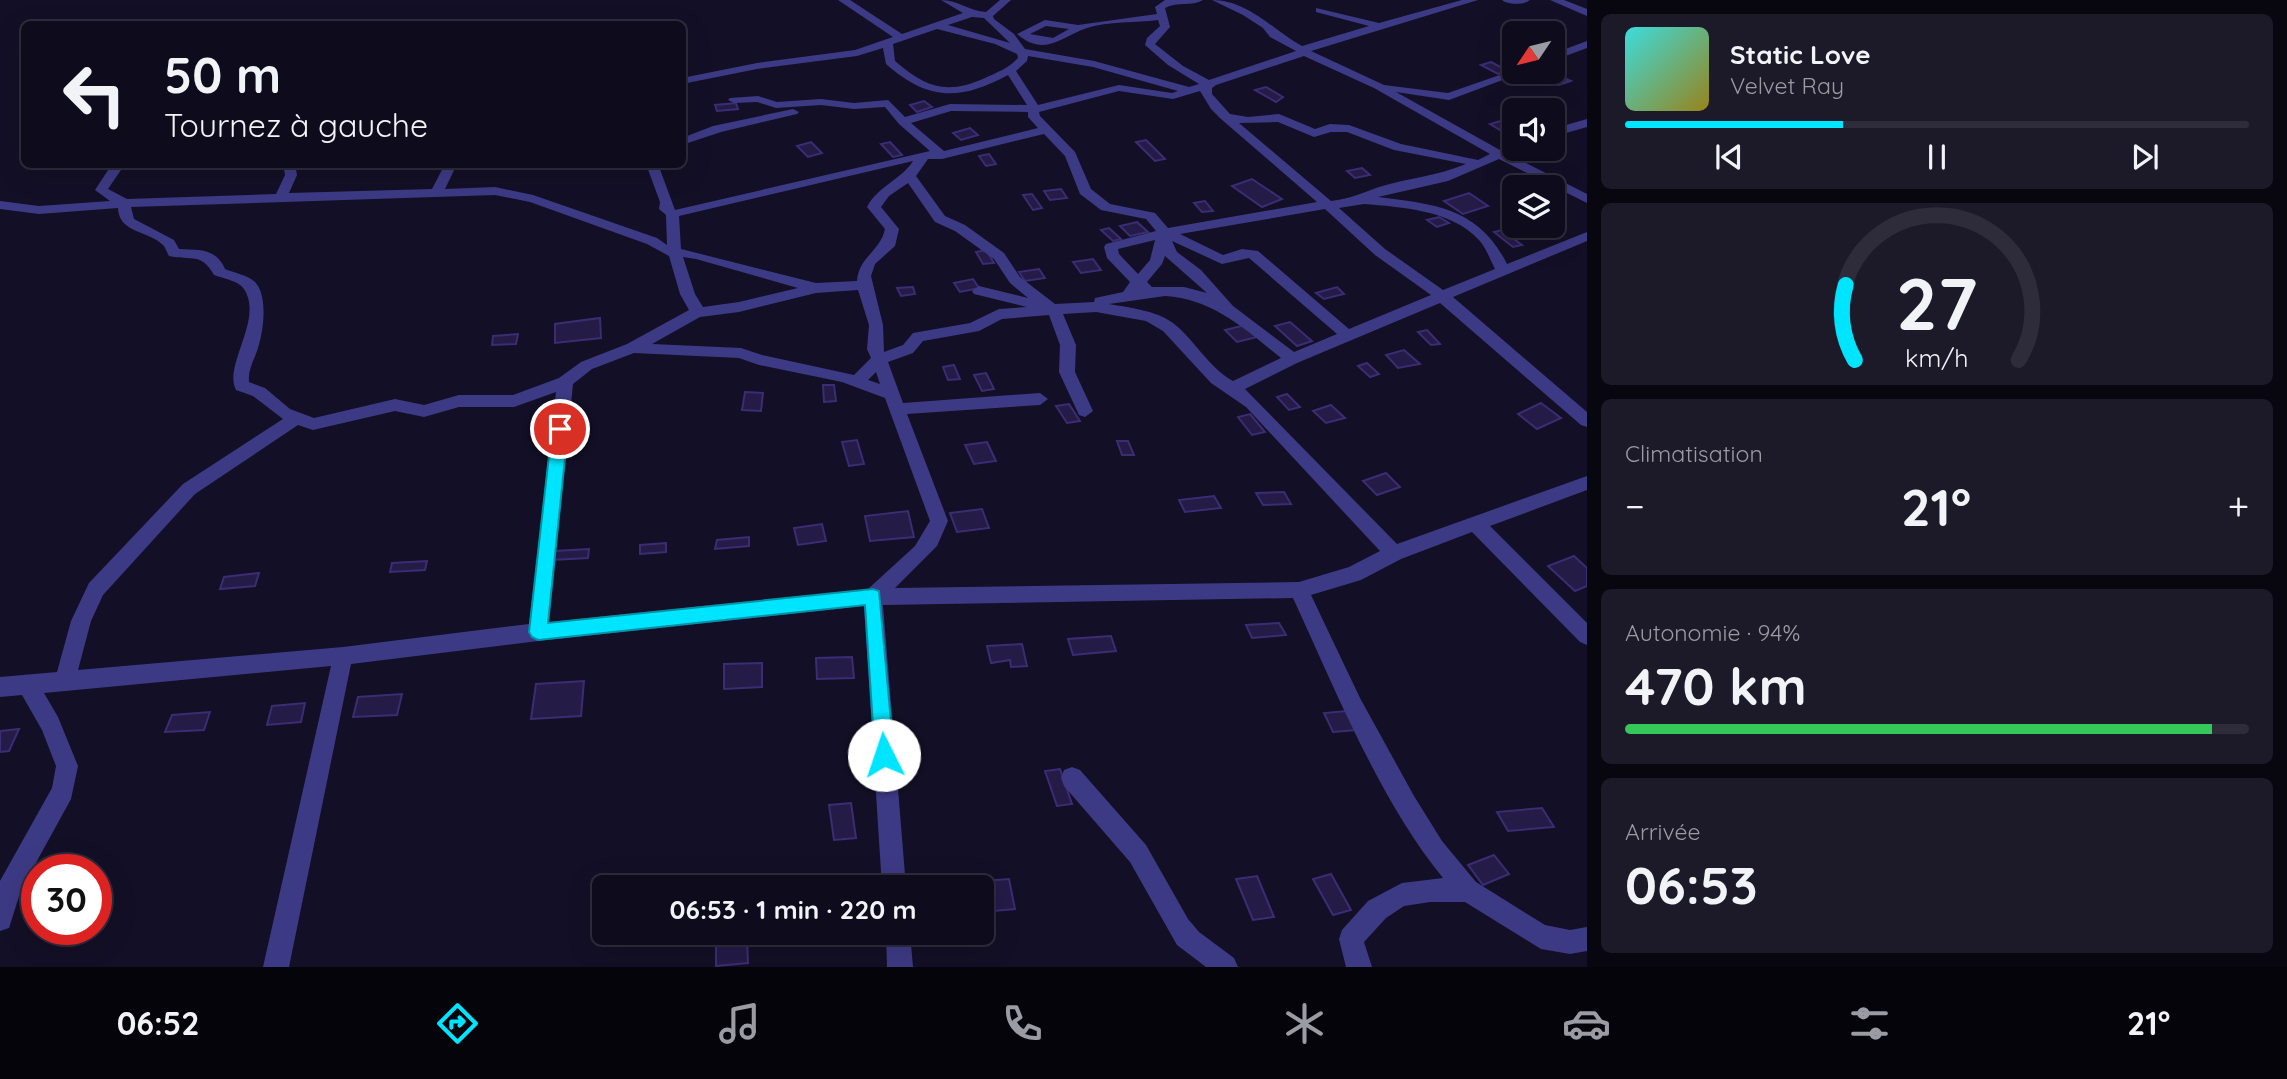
<!DOCTYPE html>
<html lang="fr">
<head>
<meta charset="utf-8">
<style>
  :root { --surface:#0e0b1c; --page:#1c1929; --text:#f1f3f6; --muted:#9b9ba3; --line:#2e2b3b; --accent:#00e5ff }
  body { margin:0; font-family:Quicksand,sans-serif; background:var(--page); color:var(--text); height:100vh; display:flex; flex-direction:column; font-size:26px; white-space:nowrap }
  * { box-sizing:border-box; margin:0 }
  p { font-size:23px; color:var(--muted) }
  .icon { flex:none; width:38px; height:38px; fill:none; stroke:currentColor; stroke-width:2; stroke-linecap:round; stroke-linejoin:round }
  .map { position:relative; flex:1; overflow:hidden }
  .sheet { display:flex; flex-direction:column; gap:14px; padding:14px; background:#08060f; width:700px }
  .sheet>* { flex:none }
  .guide { position:absolute; left:21px; top:21px; width:665px; height:147px; border-radius:10px; box-shadow:0 7px 28px #0002,0 0 0 2px var(--line); background:#0e0b1c; color:var(--text); overflow:hidden }
  .needle { width:46px; rotate:235deg }
  .controls { position:absolute; left:1502px; top:21px; display:grid; gap:14px }
  .controls a { display:grid; place-items:center; width:63px; height:63px; border-radius:10px; background:var(--surface); box-shadow:0 7px 28px #0002,0 0 0 2px var(--line); font-size:35px }
  .speed { position:absolute; left:21px; top:854px; display:flex; gap:14px; font-size:35px; font-weight:700; text-align:center }
  .speed>* { display:grid; place-content:center; width:91px; height:91px; border-radius:50%; background:var(--surface); box-shadow:0 7px 28px #0002,0 0 0 2px var(--line); line-height:1 }
  .speed .limit { border:10px solid #d22; background:#fff; color:#111 }
  .pin { position:absolute; display:grid; place-items:center; width:60px; height:60px; color:#fff; margin:-30px; border:4px solid #fff; border-radius:50%; box-shadow:0 2px 7px #0007 }
  .me { position:absolute; width:77px; margin:-38px; rotate:356deg; stroke-linejoin:round; filter:drop-shadow(0 0 5px #0008) }
  .turn { display:flex; align-items:center; gap:24px; height:147px; padding:0 28px; font-size:32px }
  .turn .icon { width:91px; height:91px; stroke-width:2.5 }
  .turn b { display:block; font-size:49px; line-height:60px }
  .big { font-size:52px; font-weight:800; line-height:1.1 }
  .sheet .card { flex:1; display:flex; flex-direction:column; justify-content:center; gap:10px; min-width:0; padding:0 24px; border-radius:10px; background:var(--page) }
  .sheet .dial { align-items:center; gap:0 }
  .dial svg { height:182px; overflow:visible; fill:none; stroke:var(--line); stroke-width:7; stroke-linecap:round; text-anchor:middle }
  .dial text { fill:var(--text); stroke:none }
  .song { display:flex; align-items:center; gap:21px }
  .cover { width:84px; height:84px; border-radius:10px; background:linear-gradient(135deg,hsl(180 70% 55%),hsl(50 70% 35%)) }
  .played { height:7px; border-radius:4px; background:linear-gradient(90deg,var(--accent) 35%,var(--line) 35%) }
  .keys { display:flex; justify-content:space-around; direction:ltr }
  .heat { display:flex; justify-content:space-between; align-items:center; font-size:38px; direction:ltr }
  .charge { height:10px; border-radius:5px; background:linear-gradient(90deg,#34c759 94%,var(--line) 0) }
  .trip { position:absolute; left:592px; top:875px; width:402px; height:70px; border-radius:10px; background:var(--surface); box-shadow:0 7px 28px #0002,0 0 0 2px var(--line); font-weight:800; line-height:70px; text-align:center }
  .tab-bar { display:flex; height:112px; justify-content:space-around; align-items:center; background:#06040b; color:var(--muted) }
  .tab-bar .icon { width:49px; height:49px }
  .tab-bar .current { color:var(--accent) }
  .tab-bar b { font-size:32px; color:var(--text) }
  main { display:flex; flex:1; min-height:0 }
  .map>svg:first-child { display:block }
  .building { fill:#241b47; stroke:#3b2d73; stroke-width:2 }
  .lines { fill:none; stroke-linecap:round; stroke-linejoin:round }
  .minor { fill:#3d3a85; fill-rule:evenodd }
  .route { fill:#00e5ff; stroke:#0095a6; stroke-width:2 }
</style>
</head>
<body>
<main>
<div class="map">
<svg width="1587" height="967" viewBox="0 0 1587 967">
  <rect width="100%" height="100%" fill="#130f26"/>
  <g class="building">
    <path d="M1491,62L1508,71L1498,74L1481,65Z"/>
    <path d="M1552,73L1571,81L1559,85L1541,77Z"/>
    <path d="M1552,73L1569,81L1558,85L1540,76Z"/>
    <path d="M1266,87L1283,97L1276,102L1255,90Z"/>
    <path d="M924,101L932,107L917,112L910,105Z"/>
    <path d="M736,103L738,109L717,111L715,105Z"/>
    <path d="M1508,119L1514,126L1500,130L1490,124Z"/>
    <path d="M970,128L978,135L961,140L953,133Z"/>
    <path d="M1146,140L1165,159L1155,161L1136,142Z"/>
    <path d="M811,142L822,153L808,157L797,146Z"/>
    <path d="M890,142L902,155L893,157L881,144Z"/>
    <path d="M989,154L996,164L986,166L979,156Z"/>
    <path d="M1362,168L1370,175L1355,178L1347,171Z"/>
    <path d="M1252,179L1282,199L1262,207L1232,186Z"/>
    <path d="M1061,189L1067,198L1050,200L1044,191Z"/>
    <path d="M1469,193L1488,206L1463,214L1444,201Z"/>
    <path d="M1032,194L1042,208L1033,210L1023,195Z"/>
    <path d="M1205,201L1213,211L1202,212L1194,203Z"/>
    <path d="M1439,217L1449,223L1437,227L1427,220Z"/>
    <path d="M1137,222L1148,232L1130,236L1120,226Z"/>
    <path d="M1109,228L1121,239L1113,241L1101,230Z"/>
    <path d="M1502,230L1522,245L1513,247L1494,232Z"/>
    <path d="M986,250L994,263L983,264L976,252Z"/>
    <path d="M1093,259L1101,270L1081,273L1073,262Z"/>
    <path d="M1039,269L1045,278L1025,281L1019,272Z"/>
    <path d="M973,279L979,288L960,292L954,283Z"/>
    <path d="M913,287L915,294L901,296L897,288Z"/>
    <path d="M1337,287L1344,294L1324,299L1316,293Z"/>
    <path d="M600,318L601,338L555,343V324Z"/>
    <path d="M1290,322L1312,341L1297,346L1275,326Z"/>
    <path d="M1245,325L1257,337L1237,342L1225,330Z"/>
    <path d="M1427,330L1440,344L1431,345L1418,332Z"/>
    <path d="M518,334L516,344L492,345L493,336Z"/>
    <path d="M1404,350L1420,364L1398,368L1386,355Z"/>
    <path d="M1367,363L1379,374L1370,377L1358,366Z"/>
    <path d="M954,365L960,379L948,380L943,367Z"/>
    <path d="M986,373L994,389L982,391L974,375Z"/>
    <path d="M823,385H834L836,401L824,402Z"/>
    <path d="M745,392L763,393L761,411L742,410Z"/>
    <path d="M1287,394L1300,407L1289,410L1277,397Z"/>
    <path d="M1541,403L1561,418L1537,429L1518,414Z"/>
    <path d="M1069,404L1080,421L1067,423L1056,406Z"/>
    <path d="M1331,405L1345,418L1326,423L1313,411Z"/>
    <path d="M1250,414L1265,432L1252,435L1238,417Z"/>
    <path d="M857,440L864,464L849,466L842,442Z"/>
    <path d="M1117,441H1128L1134,455H1122Z"/>
    <path d="M987,442L996,461L974,464L965,445Z"/>
    <path d="M1386,473L1400,487L1377,495L1363,481Z"/>
    <path d="M1284,492L1291,504L1263,505L1256,493Z"/>
    <path d="M1214,496L1221,508L1185,512L1179,500Z"/>
    <path d="M982,509L989,528L957,532L950,513Z"/>
    <path d="M908,511L914,537L870,541L865,516Z"/>
    <path d="M822,524L826,541L798,545L794,528Z"/>
    <path d="M749,537V546L715,549L717,540Z"/>
    <path d="M666,543V552L640,554V545Z"/>
    <path d="M589,549L588,558L552,560L554,551Z"/>
    <path d="M1574,556L1587,568V586L1575,591L1548,566Z"/>
    <path d="M427,561L425,570L390,572L392,563Z"/>
    <path d="M259,573L255,586L220,589L224,577Z"/>
    <path d="M1279,623L1286,635L1252,638L1246,625Z"/>
    <path d="M1111,636L1116,651L1073,655L1068,639Z"/>
    <path d="M1022,644L1027,666L1011,667L1010,660L991,663L987,646Z"/>
    <path d="M852,657L854,678L817,679L816,658Z"/>
    <path d="M762,663V687L724,689V664Z"/>
    <path d="M584,681L581,716L531,719L536,684Z"/>
    <path d="M402,694L397,715L353,717L358,697Z"/>
    <path d="M305,703L301,722L267,725L272,706Z"/>
    <path d="M1347,711L1358,730L1333,732L1324,713Z"/>
    <path d="M210,712L204,730L165,732L172,715Z"/>
    <path d="M19,729L9,751L0,752V731Z"/>
    <path d="M1060,769L1072,804L1057,806L1045,771Z"/>
    <path d="M851,803L856,838L834,840L829,805Z"/>
    <path d="M1542,808L1554,827L1508,831L1497,812Z"/>
    <path d="M1494,855L1509,874L1483,885L1468,865Z"/>
    <path d="M1331,874L1351,910L1333,915L1313,879Z"/>
    <path d="M1257,876L1274,917L1253,920L1236,879Z"/>
    <path d="M1009,879L1015,909L982,912V887H972L971,882Z"/>
    <path d="M747,937L748,963L716,966V939Z"/>
  </g>
  <g class="lines">
    <g class="minor">
      <path d="M838,0H850L902,34L963,13L941,0C958,0 969,11 986,12L1000,0H1011L993,16L994,19L1014,34L1025,49L1094,61L1189,87L1199,84L1168,65L1145,45L1147,38L1160,26L1158,20C1136,23 1108,21 1087,28C1062,36 1045,58 1017,34L1045,20L1078,25L1157,14L1155,7L1165,0H1203C1192,7 1177,1 1165,8L1170,27L1155,44L1183,66L1209,80L1296,51L1270,37L1263,28L1243,15L1212,0C1248,0 1273,30 1302,46L1369,26L1316,12V8L1379,23L1462,0H1478L1311,51L1384,85L1448,93L1514,70L1524,72L1449,100L1396,92L1500,150L1514,145V149H1520L1510,155L1587,194V203L1499,159L1448,181L1378,197C1435,204 1479,208 1507,264L1587,232V241L1453,297L1587,412V427L1581,425L1440,303L1297,363L1245,389L1397,544L1587,476V490L1490,526L1587,623V645L1580,642L1472,532L1401,559L1361,580L1311,595L1360,698L1414,796L1442,841L1476,882L1545,925L1570,930L1587,927V951L1570,954L1541,949L1465,902H1430L1404,906L1386,918L1364,942L1372,967H1346L1339,939L1342,930L1368,901L1402,883L1443,878C1380,801 1335,689 1293,598L883,605L906,887H882L864,606L538,641L351,664L289,967H263L331,666L44,693L58,717L78,766L71,799L21,890L9,928L0,931V881L52,788L56,766L42,730L22,695L0,697V677L57,672L71,621L89,583L183,484L283,419L253,396L236,390C223,365 264,319 244,289C239,281 222,278 214,275C201,252 192,261 169,256C167,253 166,249 164,246C149,230 119,234 118,208L39,214L0,209V201L39,206L110,201L95,190L112,164H125L108,189L127,199L276,194L285,175L283,164H295L297,175L289,193L432,189L445,164H457L445,189L495,187L533,195L657,238L667,245L666,215L659,209L660,202L646,164H658L675,210L930,151L899,124L885,107L854,109L821,105L776,108L757,102L734,103L728,100L730,98L758,96L777,102L821,99L854,103L888,100L905,117L950,104L1027,105L1008,75C960,101 928,101 886,64L883,48L857,56L757,69L682,84V78L757,63L855,50L893,37ZM972,17L984,18L1010,43L948,25ZM1046,26L1069,29L1053,38L1030,34ZM937,29L995,44L1017,54L1018,58C1009,68 996,73 985,78C947,95 926,88 895,61L893,44ZM1028,56L1093,67L1178,91L1172,93L1119,85L1038,105L1016,71L1027,61ZM1304,56L1374,88L1490,154L1478,160L1401,144L1349,125L1330,124L1315,129L1279,114L1248,117L1230,114L1212,94V88L1216,85ZM1119,91L1173,99L1200,91L1211,109L1221,119L1317,202L1168,228L1155,213L1110,204L1091,189L1075,152L1040,116L1039,112ZM951,111L1028,112V117L1038,128L944,151L911,123ZM1278,122L1314,137L1331,132H1347L1394,150L1466,164C1437,176 1408,178 1379,187C1362,193 1350,199 1331,201L1239,123ZM1044,134L1065,156L1080,194L1101,210L1146,219L1156,231L1106,244L1104,247L1107,258L1130,282L1123,292L1095,298L1094,302L1055,304L1020,277L1004,253L965,225L945,216L916,176L928,159H942ZM913,161C901,180 878,186 867,207L885,229C880,252 859,256 857,281L816,283L681,249L679,216ZM908,183L935,222L955,231L994,259L1010,283L1028,298L979,286L972,291L974,294L1027,307L999,309L970,323L913,333L903,345L884,352L883,325L871,276L875,264L895,246L899,229L881,207L889,196ZM495,195L530,202L647,244L669,256L680,294L689,310L627,344L581,362L559,378L513,395H459L424,405L395,399L314,418L290,409L265,388L249,382C248,370 253,362 257,351C263,334 269,297 255,282C247,275 235,273 225,269C216,248 199,250 179,249L174,240L134,219L131,207ZM1364,204C1401,207 1452,210 1479,240C1486,248 1490,259 1495,269L1443,290L1385,249L1339,208ZM1325,209L1375,255L1431,295L1349,329L1258,251L1242,249L1223,255L1180,234ZM1155,240L1150,260L1138,274L1119,254L1118,249ZM1172,241L1222,264L1249,258L1337,334L1294,352L1233,306L1201,270L1177,252ZM1165,256L1207,293L1184,287H1152L1147,282L1162,264ZM683,257L696,259L798,288L739,302L703,307L695,294ZM858,290L869,325L867,349L871,358L854,375L762,355L741,348L652,344L700,317L739,312L816,293ZM1165,296C1213,299 1245,329 1281,358L1233,381C1208,367 1195,340 1173,323C1155,310 1130,308 1109,304ZM1096,312L1146,321L1163,331L1211,383L1246,407L1380,551L1349,567L1299,582L895,588L937,546L948,521L907,414L1040,405L1048,399L1040,393L903,403L888,362L913,353L923,341L979,331L1002,319L1049,315L1060,345L1059,372L1079,415L1085,417L1093,411L1075,372L1076,345L1063,314ZM634,353L739,358L759,365L842,382L885,398L930,521L915,546L868,589L549,622L573,384L592,369ZM876,372L880,384L868,380ZM556,392L529,624L343,647L78,670L91,621L103,595L195,494L298,425L313,430L395,411L424,417L459,407H514Z"/>
      <path d="M1502,0H1530C1524,5 1508,5 1502,0Z"/>
      <path d="M1550,0H1564L1587,9V16Z"/>
      <path d="M1587,41V48L1552,61V54Z"/>
      <path d="M793,109L799,112L797,114L721,132L682,145V138L713,126Z"/>
      <path d="M1587,119V127L1552,137V129Z"/>
      <path d="M1072,767L1080,770L1146,845L1188,919L1199,932L1234,958L1238,967H1206L1177,945L1130,862L1064,786L1061,778L1064,770Z"/>
      <path d="M886,933H910L913,967H887Z"/>
    </g>
  </g>
  <path class="route" d="M560,424L568,429L548,623L873,589L879,591L894,755L891,762L884,765L877,762L875,755L865,605L538,640L532,637L529,632L552,429Z"/>
</svg>
<div class="controls">
<a><svg class="needle" viewBox="-14 -14 28 28"><path d="M0-13l5 13h-10z" fill="#e53935"/><path d="M0 13l5-13h-10z" fill="#9b9ba3"/></svg></a>
<a><svg class="icon" aria-label="sound" viewBox="0 0 24 24"><path d="M4 9h4l5-4v14l-5-4H4zM17 9q2 3 0 6"/></svg></a>
<a><svg class="icon" aria-label="layers" viewBox="0 0 24 24"><path d="M12 4l9 5-9 5-9-5zM3 14l9 5 9-5"/></svg></a>
</div>
<div class="speed"><div class="limit">30</div></div>
<div class="pin" style="left:560px;top:429px;background:#d93025"><svg class="icon" aria-label="arrive" viewBox="0 0 24 24"><path d="M6 21V4h12l-3 4 3 4H6"/></svg></div>
<svg class="me" style="left:884px;top:755px" viewBox="-20 -20 40 40"><circle r="19" fill="#fff"/><path d="M0-13L10 11 0 6-10 11z" fill="#00e5ff"/></svg>
<div class="trip">06:53 · 1 min · 220 m</div>
<div class="guide">
<div class="turn"><svg class="icon" aria-label="left" viewBox="0 0 24 24"><path d="M17 20v-9H6M10 6l-5 5 5 5"/></svg><div><b>50 m</b>Tournez à gauche</div></div>
</div>
</div>
<section class="sheet">
<div class="card">
<div class="song"><i class="cover"></i><div><b>Static Love</b><p>Velvet Ray</p></div></div>
<div class="played"></div>
<div class="keys"><svg class="icon" aria-label="previous" viewBox="0 0 24 24"><path d="M18 5L8 12l10 7zM5 5v14"/></svg><svg class="icon" aria-label="pause" viewBox="0 0 24 24"><path d="M8 5v14M16 5v14"/></svg><svg class="icon" aria-label="next" viewBox="0 0 24 24"><path d="M6 5l10 7-10 7zM19 5v14"/></svg></div>
</div>
<div class="card dial"><svg viewBox="0 0 100 80">
<path d="M14 69A42 42 0 1 1 86 69"/>
<path d="M14 69A42 42 0 0 1 10 36" stroke="#00e5ff"/>
<text x="50" y="56" font-size="32" font-weight="700">27</text>
<text x="50" y="72" font-size="11">km/h</text>
</svg></div>
<div class="card"><p>Climatisation</p>
<div class="heat"><a>−</a><b class="big">21°</b><a>+</a></div>
</div>
<div class="card"><p>Autonomie · 94%</p><b class="big">470 km</b><div class="charge"></div></div>
<div class="card"><p>Arrivée</p><b class="big">06:53</b></div>
</section>
</main>
<nav class="tab-bar">
<b>06:52</b>
<svg class="icon current" aria-label="directions" viewBox="0 0 24 24"><path d="M12 3l9 9-9 9-9-9zM9 14v-3h6M13 9l2 2-2 2"/></svg>
<svg class="icon" aria-label="music" viewBox="0 0 24 24"><path d="M9 18V5l10-2v13"/><circle cx="6" cy="18" r="3"/><circle cx="16" cy="16" r="3"/></svg>
<svg class="icon" aria-label="phone" viewBox="0 0 24 24"><path d="M5 4h4l2 5-3 2q2 4 5 5l2-3 5 2v4C11 20 4 13 5 4z"/></svg>
<svg class="icon" aria-label="climate" viewBox="0 0 24 24"><path d="M12 3v18M4 7l16 10M4 17L20 7"/></svg>
<svg class="icon" aria-label="car" viewBox="0 0 24 24"><path d="M5 17H2v-5l4-1 3-4h7l3 4 3 1v5h-3M9 17h6M6 11h13"/><circle cx="7" cy="17" r="2"/><circle cx="17" cy="17" r="2"/></svg>
<svg class="icon" aria-label="filters" viewBox="0 0 24 24"><path d="M4 7h16M4 17h16"/><circle cx="9" cy="7" r="2"/><circle cx="15" cy="17" r="2"/></svg>
<b>21°</b>
</nav>
</body>
</html>
